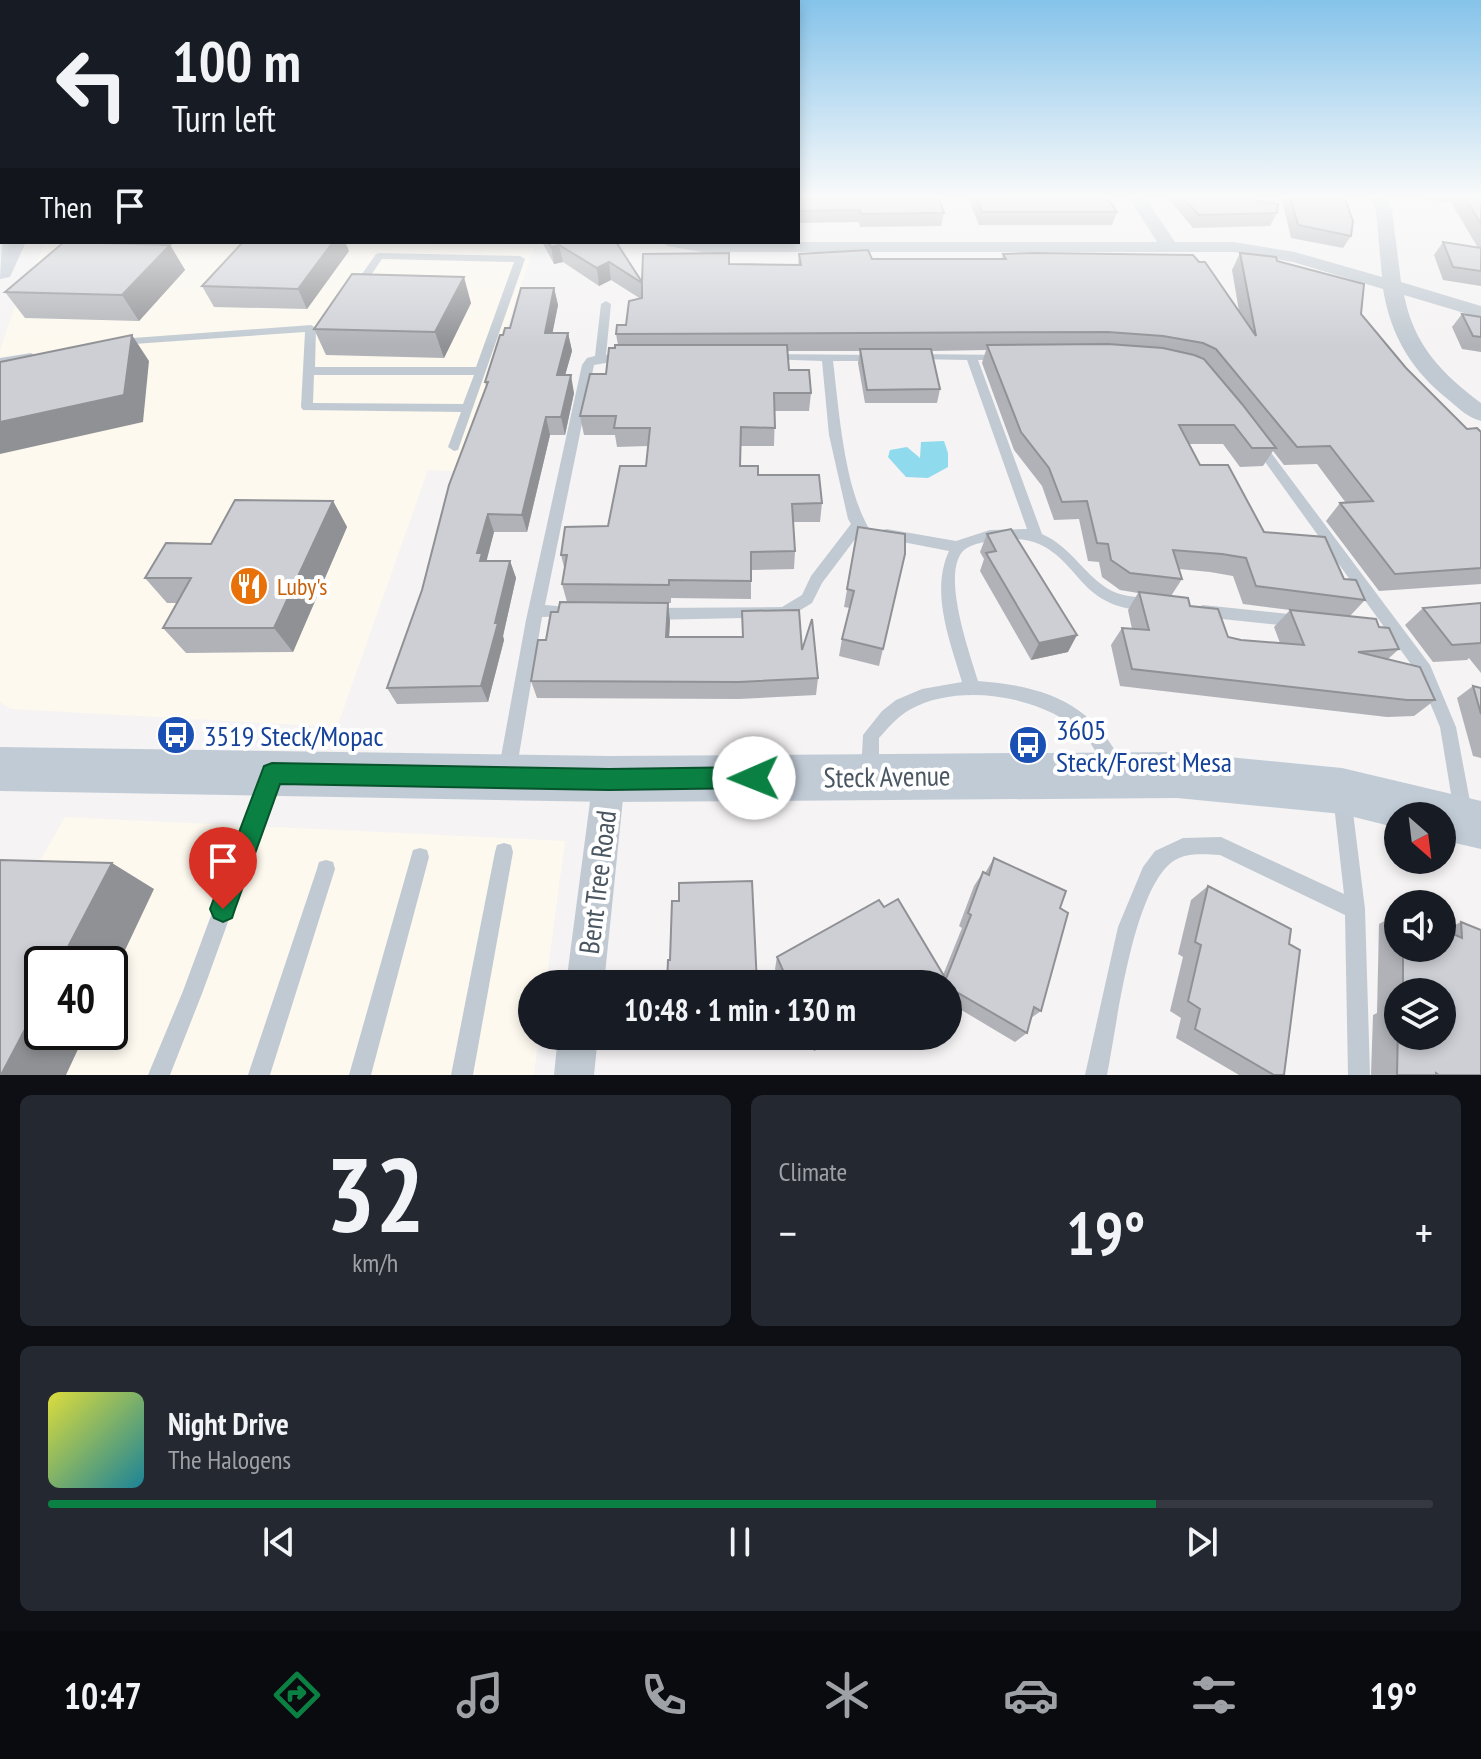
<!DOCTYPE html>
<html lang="en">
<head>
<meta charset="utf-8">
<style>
  :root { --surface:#171b24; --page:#242831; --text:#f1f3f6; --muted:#9ea1a6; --line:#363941; --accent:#0b8043 }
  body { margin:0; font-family:"PT Sans Narrow",sans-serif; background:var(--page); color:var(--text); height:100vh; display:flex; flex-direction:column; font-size:30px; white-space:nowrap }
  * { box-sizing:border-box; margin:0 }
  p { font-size:26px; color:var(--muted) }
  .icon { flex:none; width:44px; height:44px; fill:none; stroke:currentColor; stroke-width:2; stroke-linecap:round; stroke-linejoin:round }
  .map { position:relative; height:1075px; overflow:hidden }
  .drawer { display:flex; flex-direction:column; gap:20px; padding:20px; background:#0d0f14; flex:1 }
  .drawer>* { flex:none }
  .hud { position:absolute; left:0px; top:0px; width:800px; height:244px; box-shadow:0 4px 12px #0003; background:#171b24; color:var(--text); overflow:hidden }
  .needle { width:52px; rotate:152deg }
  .fabs { position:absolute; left:1384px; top:802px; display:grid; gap:16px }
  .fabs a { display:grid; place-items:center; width:72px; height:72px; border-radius:50%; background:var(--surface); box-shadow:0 4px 12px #0003; font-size:40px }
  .speed { position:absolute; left:24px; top:946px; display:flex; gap:16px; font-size:40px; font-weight:700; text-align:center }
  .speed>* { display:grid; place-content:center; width:104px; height:104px; border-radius:50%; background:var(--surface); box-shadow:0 4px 12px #0003; line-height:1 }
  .speed .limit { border:4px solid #111; border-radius:12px; background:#fff; color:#111 }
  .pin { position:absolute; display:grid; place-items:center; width:68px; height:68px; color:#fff; margin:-82px -34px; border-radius:50% 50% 50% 0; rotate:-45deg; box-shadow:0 0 8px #0007 }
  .pin .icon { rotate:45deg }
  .me { position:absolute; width:88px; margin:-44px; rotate:269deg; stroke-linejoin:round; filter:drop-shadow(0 0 6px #0008) }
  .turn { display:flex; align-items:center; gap:28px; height:168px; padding:0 40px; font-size:36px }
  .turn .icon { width:104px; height:104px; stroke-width:2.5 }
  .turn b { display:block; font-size:56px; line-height:68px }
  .then { display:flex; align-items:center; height:76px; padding:0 40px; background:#0003; gap:16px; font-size:30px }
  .big { font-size:60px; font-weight:800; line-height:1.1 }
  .drawer .tile { flex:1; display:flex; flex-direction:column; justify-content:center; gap:12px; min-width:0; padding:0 28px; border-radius:12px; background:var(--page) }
  .drawer .dial { align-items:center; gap:0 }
  .dial b { font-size:104px; line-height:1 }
  .song { display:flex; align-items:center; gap:24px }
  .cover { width:96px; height:96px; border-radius:12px; background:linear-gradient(135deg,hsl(60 70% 55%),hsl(190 70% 35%)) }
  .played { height:8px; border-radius:4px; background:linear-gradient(90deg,var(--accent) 80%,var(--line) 80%) }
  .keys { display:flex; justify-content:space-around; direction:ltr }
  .heat { display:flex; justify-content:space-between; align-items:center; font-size:44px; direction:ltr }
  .drawer .tiles { flex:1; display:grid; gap:20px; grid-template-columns:1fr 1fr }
  .tile:last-child { grid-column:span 2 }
  .trip { position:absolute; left:518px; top:970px; width:444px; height:80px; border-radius:40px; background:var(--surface); box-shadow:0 4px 12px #0003; font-weight:800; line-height:80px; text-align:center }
  .dock { display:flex; height:128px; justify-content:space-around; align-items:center; background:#090b0e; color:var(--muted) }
  .dock .icon { width:56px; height:56px }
  .dock .on { color:var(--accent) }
  .dock b { font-size:36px; color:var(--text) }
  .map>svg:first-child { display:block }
  .commercial { fill:#fdf9ef; fill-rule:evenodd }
  .water { fill:#90daee }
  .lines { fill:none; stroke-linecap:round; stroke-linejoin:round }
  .lane { fill:#c1cad2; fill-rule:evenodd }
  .street { fill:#c1cad2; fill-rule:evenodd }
  .secondary { fill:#c1cbd6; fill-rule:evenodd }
  .wall { fill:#b0b2b7; fill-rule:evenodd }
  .shaded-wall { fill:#909195 }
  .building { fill:#cdcfd5; stroke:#909195; stroke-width:2 }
  .route { fill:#0b8043; stroke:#07532c; stroke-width:2 }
  .labels { text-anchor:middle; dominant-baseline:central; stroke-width:8; stroke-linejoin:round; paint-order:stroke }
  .food-label { font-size:24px; fill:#c56008; stroke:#fff; text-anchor:start }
  .near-transit-label { font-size:28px; fill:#164399; stroke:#fff; text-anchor:start }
  .near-street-label { font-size:28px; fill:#4a5661; stroke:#fff }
</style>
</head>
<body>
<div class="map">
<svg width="1481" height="1075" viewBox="0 0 1481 1075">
  <rect width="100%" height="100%" fill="#f5f3f3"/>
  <g class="commercial">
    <path d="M46,242H371L534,248L457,471L428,470L337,727L11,709L0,702V350L15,306Z"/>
    <path d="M65,817L565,841L546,984H532V1036H539L534,1075H0V931ZM42,964H110V1032H42Z"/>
  </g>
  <path class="water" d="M944,441L948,453V467L928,478L906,477L888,457L890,450L907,447L920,458L921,442Z"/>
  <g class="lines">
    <g class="lane">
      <path d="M379,253L520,256L525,259L458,450L454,451L448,447L461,412L303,410L301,407L305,332L119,345L113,342L119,339L311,325L316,328L315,367H476L514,262L382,259L359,293H351L350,291L376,254ZM314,375H474L463,404L313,403Z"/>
      <path d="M606,301L611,304L606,355L624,354L630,357L624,360L594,365L545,605L580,608L583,612L580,616L542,617L516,773L513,779L507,781L501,779L498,773L526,620L582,365L587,358L595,356L601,304Z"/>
      <path d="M31,353L37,356L35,358L0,364V358Z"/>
      <path d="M769,354L876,355L882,358L876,361H833C839,410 844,488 870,530L868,534H859L822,583L812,603L789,617L652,620L647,618L644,614L647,610L652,608L782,607L802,595L811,576L851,524L848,519L829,435L822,361L765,359L763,357Z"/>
      <path d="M917,354L1004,355L1006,357L1000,360H978L1042,534C1072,547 1085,577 1112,591C1126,598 1142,596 1156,601L1159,605L1156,609C1148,612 1141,610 1132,609C1080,601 1078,562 1039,544C1023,537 1003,537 985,542C978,543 968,546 963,551C941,575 970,654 978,681C1046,686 1096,704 1125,770L1122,776L1116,778C1104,774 1095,745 1084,735C1045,696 960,682 911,709C898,716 889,727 879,738V773L876,779L870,781L864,779L861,773L863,735L882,711L896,700L922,689L962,682C950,641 930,592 949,551L887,539L882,538L880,534L882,530L887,529L956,541L990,530L1027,529L967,360L913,359L911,357Z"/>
      <path d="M1259,441L1263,442L1430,665L1456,727L1472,812L1469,818L1463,821L1457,818L1454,812L1440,727L1418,674L1255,448L1253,445L1255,442Z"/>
      <path d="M1203,605L1298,615L1303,617L1306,621L1303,625L1298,627L1203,617L1198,615L1195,611L1198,607Z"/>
      <path d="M271,770L277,772L280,778L203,991L170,1075H148L183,991L262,778L265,772Z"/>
      <path d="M1342,787L1348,790L1351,796L1365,909L1370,1075H1348L1345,915L1220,855C1204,854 1185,852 1172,862C1132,893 1117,1025 1107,1075H1085L1118,927L1143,867L1155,851L1183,838L1221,837L1344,894L1333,796L1336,790Z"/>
      <path d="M504,843L511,845L513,852L473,1075H451L495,852L497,845Z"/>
      <path d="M420,848L427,850L429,857L371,1075H349L411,857L413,850Z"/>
      <path d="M326,860L333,862L335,869L270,1075H248L317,869L319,862Z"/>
    </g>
    <g class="street">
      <path d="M1128,196H1144L1175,242H1234L1295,252L1382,277L1376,210L1369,196H1385L1392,210L1401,282L1481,306V318L1404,295C1414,345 1441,373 1481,403V421C1469,418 1459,409 1450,401C1412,371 1391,337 1383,289L1293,262L1234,252H702L667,246L664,242H1157Z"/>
      <path d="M609,763L621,768L625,779L604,984H566L593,779L597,768Z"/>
      <path d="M558,1036H598L594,1075H554Z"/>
    </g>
    <g class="secondary">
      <path d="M2,239V242H26L10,277L0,279Z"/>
      <path d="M0,747L609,756L1177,752L1342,768L1481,801V849L1442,840V816H1398V828L1342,814L1177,798L609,802L0,791Z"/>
    </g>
  </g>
  <g class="wall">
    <path d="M798,196L944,213L941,226L860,227L859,222L798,223Z"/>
    <path d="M967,196H1106L1117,212L1112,225H979Z"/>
    <path d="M1166,196H1233L1277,213L1270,226L1193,228Z"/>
    <path d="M1281,196H1344L1351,236L1343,248L1291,238Z"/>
    <path d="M1423,196H1481V286L1443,280L1434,255L1443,242L1478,248L1451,202L1426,200Z"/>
    <path d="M243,242H345L349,251L307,309L214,307L202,286Z"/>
    <path d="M542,242H616L642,282L729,264L798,265L799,254L872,259H1002L1003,254L1199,262L1239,311L1232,270L1240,253L1277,261L1361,314L1406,368L1467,429L1481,432V584L1379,591L1326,521L1340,503H1346L1317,464L1284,465L1273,451L1263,466L1240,467L1223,444H1189L1200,465L1264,532L1344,579L1365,600L1350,616L1379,627L1399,649L1388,659L1435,700L1414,716L1387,717L1120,686L1111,645L1122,628L1132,629L1128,610L1138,593L1120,590L1102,577L1099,562L1088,561L1079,519L1054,520L1042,486L1014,450L982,363L986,350L931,351L940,389L937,403H865L858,363L860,351H787L789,370L811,393L809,411H775L774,446H741V466L822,503L820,522H793L795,551L794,569L751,570V599L671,598V603L567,602L562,584L565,571L561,555L608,526L646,466L648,446L617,447L615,435H584L580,416L606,374L615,348L618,345L616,334L626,325L641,299L611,280L599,286L563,262L554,264ZM1179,569L1210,572L1233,576L1243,604L1290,610L1274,627L1280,643L1241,640L1228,637L1190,606L1171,596L1182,579Z"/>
    <path d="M170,245L185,270L139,321L25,318L5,292Z"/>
    <path d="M554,288L558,305L552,333H568L572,351L565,375L574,393L565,435H550L527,532H494L486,561H510L516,578L503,636L504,640L488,702L397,704L387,688L422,590L486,386L485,382L503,335Z"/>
    <path d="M471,303L444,358L326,355L314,329Z"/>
    <path d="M1462,314L1481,317V352L1462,349L1452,327Z"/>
    <path d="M333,501L347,527L293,652L186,653L163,628L177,603H167L145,578L211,544Z"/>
    <path d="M858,527L905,554L879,666L839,656L842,639L850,608L844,607Z"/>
    <path d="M987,534L1068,652L1031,660L980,571L984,559L980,552Z"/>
    <path d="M1481,603V673L1469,658L1467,660L1433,662L1405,625L1423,608Z"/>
    <path d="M742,611L802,650L818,678L816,695L739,699L537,698L531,681L670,621L669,637H742Z"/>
    <path d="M1473,686L1481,688V758L1473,756L1457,698Z"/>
    <path d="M994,858L1060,908L1041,1011L1031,1018L1027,1033L1015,1042L948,1002V984H940L942,979L938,984H782L775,969L777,957L884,907L943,975L962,928L959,926L974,886L983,872L985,873Z"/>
    <path d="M1208,886L1289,944L1284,1075H1239L1176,1038L1181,1018L1170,1011L1183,957L1178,954L1191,900Z"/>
    <path d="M1398,914V948H1442L1444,930L1461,922L1481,1075H1371L1373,1015L1377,1013L1379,924ZM1398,992H1442L1398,1036Z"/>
    <path d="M753,1036L752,1045L675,1048L672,1039Z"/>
    <path d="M807,1036H854L836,1047L832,1040L814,1051Z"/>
  </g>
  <g class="shaded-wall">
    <path d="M333,242H345L349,251L307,309L298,289Z"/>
    <path d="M170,245L185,270L139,321L122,295Z"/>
    <path d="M559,245L563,262L554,264L551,247Z"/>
    <path d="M609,262L611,280L599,286L597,268Z"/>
    <path d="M464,277L471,303L444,358L435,332Z"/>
    <path d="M554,288L558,305L549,351L545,333Z"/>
    <path d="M568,333L572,351L560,393L557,375Z"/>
    <path d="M132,335L149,361L143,422L0,454V422Z"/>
    <path d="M571,375L574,393L565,435L561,417Z"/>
    <path d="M546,417L550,435L527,532L522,515Z"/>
    <path d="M333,501L347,527L293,652L274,628Z"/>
    <path d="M488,514L494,532L486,563L487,578L477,553Z"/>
    <path d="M510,561L516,578L503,636L504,640L488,702L481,686Z"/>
    <path d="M668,603L670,621L668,655L666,637Z"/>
    <path d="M1077,635L1068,652L1031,660L1039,643Z"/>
    <path d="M112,863L154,889L110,982V964H59Z"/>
    <path d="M42,997V1032H86L66,1075H1Z"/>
    <path d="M827,1036H834L832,1040L814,1051L817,1042Z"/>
    <path d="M843,1036H854L836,1047L840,1038Z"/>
  </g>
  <g class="building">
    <path d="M798,196H938L944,213L861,214L860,210L798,211Z"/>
    <path d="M975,196H1106L1117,212H982Z"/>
    <path d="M1181,196H1233L1278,204L1277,213L1199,215Z"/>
    <path d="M1290,196H1344L1353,221L1351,236L1298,225Z"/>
    <path d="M1464,196H1481V224Z"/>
    <path d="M64,242L170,245L122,295L5,292Z"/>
    <path d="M243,242H333L298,289L202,286Z"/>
    <path d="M548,242H616L642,282L643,254L729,253V264L801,265L799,254L868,250L872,259H1006L1003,254L1035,253L1193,255L1199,262H1205L1256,336L1240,253L1276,257L1277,261L1364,284L1361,314L1406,368L1467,429L1477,428L1481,432V568L1395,574L1340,503L1373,501L1330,446L1297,447L1216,349L1203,343L1163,336L1108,332L616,334L617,325H626L629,301L642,298V283L609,262L597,268L559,245L551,247Z"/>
    <path d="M1443,242L1481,248V271L1453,267Z"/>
    <path d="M352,274L464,277L435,332L314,329Z"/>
    <path d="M521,288H554L545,333H568L557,375H571L561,417H546L522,515L488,514L477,553H482L480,561H510L495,623H498L481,686L387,688L422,590L449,485L488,382H485L500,335H503L505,328H510Z"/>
    <path d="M1462,314L1481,317V337L1473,336Z"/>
    <path d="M132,335L124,395L0,422V362Z"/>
    <path d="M1108,344L1163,348L1194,355L1204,359L1242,404L1276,448H1252L1234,425H1179L1200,465H1228L1264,532L1325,537L1344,579L1356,580L1365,600L1256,586L1246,558L1222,554L1173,550L1182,579L1130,573L1111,560L1108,544L1097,543L1087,501L1062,502L1049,468L1021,432L987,345Z"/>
    <path d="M615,345H787L789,370H809L811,393H774L775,428L741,427L740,466H758V475H819L822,503L792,504L795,551L751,552V581L669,580V585L562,584L567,555H561L565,527L608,526L620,466H646L650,428H614L616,416H580L590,374H606L609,348H615Z"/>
    <path d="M860,349H931L940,389L867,390Z"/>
    <path d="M235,500L333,501L274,628H163L191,578H145L166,543L211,544Z"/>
    <path d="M858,527L905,534V554L883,649L842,639L854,591L847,589Z"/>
    <path d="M1011,529L1077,635L1039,643L986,553L996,551L987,534Z"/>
    <path d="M1139,592L1188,598L1190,606L1218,609L1228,637L1241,640L1304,645L1290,610L1376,619L1379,627L1389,628L1399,649L1358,652L1420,667L1435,700H1407L1132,669L1122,628L1149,630Z"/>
    <path d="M560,602L668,603L666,637H743L742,611L799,610L802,650L812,619L818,678L739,682L531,681L538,640H546L551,612H558Z"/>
    <path d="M1481,603V643L1452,645L1423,608Z"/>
    <path d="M1473,686L1481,688V714Z"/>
    <path d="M994,858L1066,891L1060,908L1068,913L1041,1011L1034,1007L1027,1033L948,987V984H944L971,915L968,913L983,872L989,875Z"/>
    <path d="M0,860L112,863L59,964H42V997L1,1075H0Z"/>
    <path d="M752,881L757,984H667L668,960H670L672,901H679V883Z"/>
    <path d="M1208,886L1291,929L1289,944L1300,950L1284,1075H1274L1195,1029L1200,1009L1188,1001L1201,945L1195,942Z"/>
    <path d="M898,899L944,976L931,984H789L777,957L879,900L884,907Z"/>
    <path d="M1461,922L1481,930V1075H1439L1436,1073V1075H1397L1398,1028V1036H1442V992H1403V948H1442V929L1462,938Z"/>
    <path d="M672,1036H752L672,1039Z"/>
    <path d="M814,1036H827L817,1042Z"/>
  </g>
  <linearGradient id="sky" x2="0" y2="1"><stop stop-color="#85c3ea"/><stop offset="0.57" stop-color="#fafafa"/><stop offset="1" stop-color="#fafafa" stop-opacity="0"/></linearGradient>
  <rect width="1481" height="346" fill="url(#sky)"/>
  <path class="route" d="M272,763L609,769L754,767L762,770L765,778L762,785L754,788L609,790L280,784L235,909L232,918L223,922L214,918L210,909L261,774L264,766Z"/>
  <defs>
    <g id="restaurant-disc" transform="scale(2)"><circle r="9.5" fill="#e8710a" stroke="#fff"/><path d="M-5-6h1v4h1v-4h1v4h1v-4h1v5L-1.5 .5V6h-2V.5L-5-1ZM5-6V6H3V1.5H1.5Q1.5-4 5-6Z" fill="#fff"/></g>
    <g id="bus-disc" transform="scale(2)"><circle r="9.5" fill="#1a4fb4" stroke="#fff"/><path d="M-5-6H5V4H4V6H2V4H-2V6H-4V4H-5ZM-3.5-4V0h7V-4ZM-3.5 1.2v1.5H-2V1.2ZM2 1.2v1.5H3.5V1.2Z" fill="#fff"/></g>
  </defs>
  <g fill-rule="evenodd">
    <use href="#restaurant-disc" x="249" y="586"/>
    <use href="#bus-disc" x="176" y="735"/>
    <use href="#bus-disc" x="1028" y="745"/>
  </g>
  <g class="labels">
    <g class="food-label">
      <text x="277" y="586">Luby's</text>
    </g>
    <g class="near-transit-label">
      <text x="1056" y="729">3605<tspan x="1056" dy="32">Steck/Forest Mesa</tspan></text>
      <text x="204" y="735">3519 Steck/Mopac</text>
    </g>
    <g class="near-street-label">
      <text transform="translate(887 776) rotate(-1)">Steck Avenue</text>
      <text transform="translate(597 882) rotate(-83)">Bent Tree Road</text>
    </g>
  </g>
</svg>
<div class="fabs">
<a><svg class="needle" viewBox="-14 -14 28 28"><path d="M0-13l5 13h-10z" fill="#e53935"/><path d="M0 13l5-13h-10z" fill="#9ea1a6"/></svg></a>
<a><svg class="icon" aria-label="sound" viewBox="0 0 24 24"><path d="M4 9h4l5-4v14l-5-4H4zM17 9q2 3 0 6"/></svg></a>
<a><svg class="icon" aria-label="layers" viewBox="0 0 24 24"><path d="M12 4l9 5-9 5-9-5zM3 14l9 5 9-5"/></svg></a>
</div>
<div class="speed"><div class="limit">40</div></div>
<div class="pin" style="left:223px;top:909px;background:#d93025"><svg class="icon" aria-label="arrive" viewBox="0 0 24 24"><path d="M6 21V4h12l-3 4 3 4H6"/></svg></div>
<svg class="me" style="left:754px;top:778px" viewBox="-20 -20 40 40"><circle r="19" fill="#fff"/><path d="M0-13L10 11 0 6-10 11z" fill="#0b8043"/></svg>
<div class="trip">10:48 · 1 min · 130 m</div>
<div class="hud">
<div class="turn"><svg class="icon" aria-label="left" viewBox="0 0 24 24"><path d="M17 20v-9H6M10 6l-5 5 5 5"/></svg><div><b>100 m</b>Turn left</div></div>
<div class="then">Then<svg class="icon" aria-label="arrive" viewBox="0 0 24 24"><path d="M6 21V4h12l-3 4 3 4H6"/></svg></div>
</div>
</div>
<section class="drawer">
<div class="tiles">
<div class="tile dial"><b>32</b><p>km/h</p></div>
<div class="tile"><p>Climate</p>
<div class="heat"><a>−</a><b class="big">19°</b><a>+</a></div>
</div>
<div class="tile">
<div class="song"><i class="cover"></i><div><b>Night Drive</b><p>The Halogens</p></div></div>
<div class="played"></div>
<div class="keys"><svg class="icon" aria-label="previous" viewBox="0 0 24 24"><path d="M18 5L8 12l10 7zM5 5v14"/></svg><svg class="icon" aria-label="pause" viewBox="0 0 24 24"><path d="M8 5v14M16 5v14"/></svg><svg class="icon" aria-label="next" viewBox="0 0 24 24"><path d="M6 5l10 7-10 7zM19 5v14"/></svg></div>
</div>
</div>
</section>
<nav class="dock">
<b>10:47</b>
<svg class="icon on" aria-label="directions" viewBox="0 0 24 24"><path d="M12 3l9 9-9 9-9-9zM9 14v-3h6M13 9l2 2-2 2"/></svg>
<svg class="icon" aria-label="music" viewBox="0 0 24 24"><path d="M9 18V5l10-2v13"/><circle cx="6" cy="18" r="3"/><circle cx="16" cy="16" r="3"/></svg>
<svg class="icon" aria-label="phone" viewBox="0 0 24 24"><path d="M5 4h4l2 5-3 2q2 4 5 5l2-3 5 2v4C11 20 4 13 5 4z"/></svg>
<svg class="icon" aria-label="climate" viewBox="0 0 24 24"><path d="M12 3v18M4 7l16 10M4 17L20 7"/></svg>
<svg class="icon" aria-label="car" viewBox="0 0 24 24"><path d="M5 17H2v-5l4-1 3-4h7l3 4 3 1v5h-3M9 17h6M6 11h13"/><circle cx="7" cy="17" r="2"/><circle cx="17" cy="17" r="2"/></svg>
<svg class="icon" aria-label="filters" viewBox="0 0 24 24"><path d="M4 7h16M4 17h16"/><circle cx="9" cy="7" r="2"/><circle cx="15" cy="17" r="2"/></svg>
<b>19°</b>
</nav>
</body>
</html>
